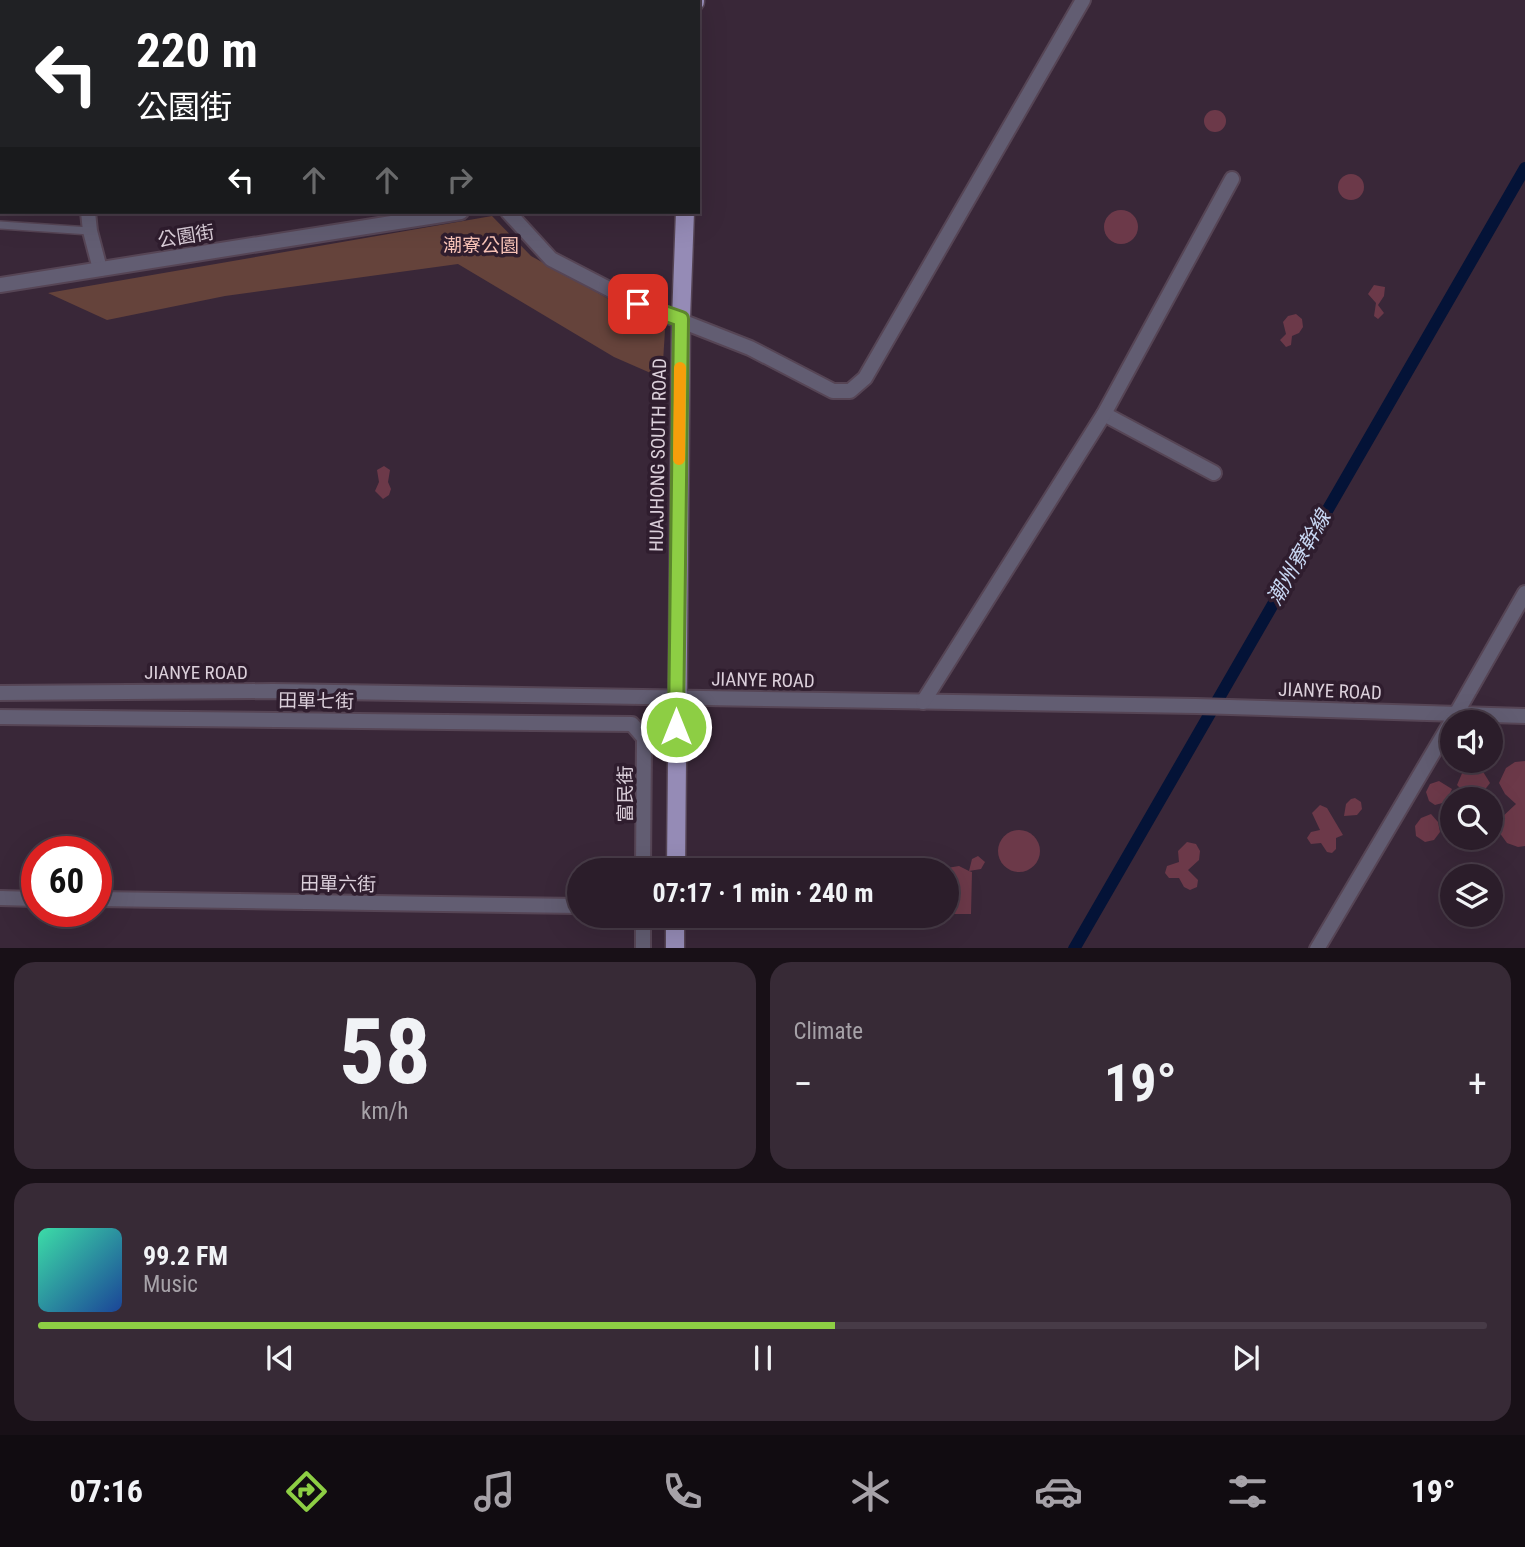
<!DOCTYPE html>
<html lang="en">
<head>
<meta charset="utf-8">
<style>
  :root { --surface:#2b1d2a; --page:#372a36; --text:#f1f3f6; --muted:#a6a2a8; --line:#473b47; --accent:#8dce44 }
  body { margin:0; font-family:"Roboto Condensed","Noto Sans TC",sans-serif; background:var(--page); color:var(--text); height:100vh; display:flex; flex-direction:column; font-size:26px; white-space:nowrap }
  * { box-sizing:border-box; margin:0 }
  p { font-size:23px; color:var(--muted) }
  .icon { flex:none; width:38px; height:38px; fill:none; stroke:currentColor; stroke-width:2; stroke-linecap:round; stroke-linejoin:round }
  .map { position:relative; height:948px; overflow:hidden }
  .panel { display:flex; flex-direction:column; gap:14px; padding:14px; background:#181017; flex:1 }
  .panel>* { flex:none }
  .top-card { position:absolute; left:0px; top:0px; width:700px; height:214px; box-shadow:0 7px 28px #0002,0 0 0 2px var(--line); background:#202124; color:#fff; overflow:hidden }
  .controls { position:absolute; left:1440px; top:710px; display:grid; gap:14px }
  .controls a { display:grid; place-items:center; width:63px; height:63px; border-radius:50%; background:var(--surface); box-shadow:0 7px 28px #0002,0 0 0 2px var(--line); font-size:35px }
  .speed { position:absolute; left:21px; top:836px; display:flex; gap:14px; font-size:35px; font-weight:700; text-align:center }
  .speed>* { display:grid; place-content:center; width:91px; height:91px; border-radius:50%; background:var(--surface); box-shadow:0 7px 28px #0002,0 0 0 2px var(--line); line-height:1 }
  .speed .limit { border:10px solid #d22; background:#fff; color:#111 }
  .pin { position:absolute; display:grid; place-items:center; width:60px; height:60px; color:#fff; margin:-30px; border-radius:14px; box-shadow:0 4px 10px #0006 }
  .me { position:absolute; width:77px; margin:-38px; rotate:0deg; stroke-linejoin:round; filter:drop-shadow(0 0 5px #0008) }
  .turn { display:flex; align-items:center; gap:24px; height:147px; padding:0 21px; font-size:32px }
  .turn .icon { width:91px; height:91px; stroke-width:2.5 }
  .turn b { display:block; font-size:49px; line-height:60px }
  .lanes { display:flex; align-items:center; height:66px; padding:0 21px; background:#0003; justify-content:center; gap:35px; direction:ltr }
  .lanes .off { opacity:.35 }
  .big { font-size:52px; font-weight:700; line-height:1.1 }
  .panel .widget { flex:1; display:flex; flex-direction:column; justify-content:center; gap:10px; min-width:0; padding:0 24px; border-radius:21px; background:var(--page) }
  .panel .dial { align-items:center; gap:0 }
  .dial b { font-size:91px; line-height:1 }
  .song { display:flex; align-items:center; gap:21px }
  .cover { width:84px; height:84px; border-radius:10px; background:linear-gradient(135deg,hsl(160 70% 55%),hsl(220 70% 35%)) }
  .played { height:7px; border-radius:4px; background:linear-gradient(90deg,var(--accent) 55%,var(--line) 55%) }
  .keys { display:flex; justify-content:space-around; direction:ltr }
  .heat { display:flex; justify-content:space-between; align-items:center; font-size:38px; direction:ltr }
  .panel .tiles { flex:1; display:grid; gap:14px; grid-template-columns:1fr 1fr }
  .widget:last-child { grid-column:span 2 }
  .trip { position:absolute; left:567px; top:858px; width:392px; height:70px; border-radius:35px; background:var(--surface); box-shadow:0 7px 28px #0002,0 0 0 2px var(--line); font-weight:700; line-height:70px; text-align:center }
  .dock { display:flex; height:112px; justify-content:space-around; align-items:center; background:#110c11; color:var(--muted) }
  .dock .icon { width:49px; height:49px }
  .dock .active { color:var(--accent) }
  .dock b { font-size:32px; color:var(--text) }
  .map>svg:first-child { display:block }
  .green { fill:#65433b }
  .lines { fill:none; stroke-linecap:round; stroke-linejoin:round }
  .canal { stroke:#041337; stroke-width:12 }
  .building { fill:#6c3949 }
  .service-casing { stroke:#564555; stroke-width:10 }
  .minor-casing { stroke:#564555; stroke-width:18 }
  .primary-casing { stroke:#564555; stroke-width:21 }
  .service { stroke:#625d72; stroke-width:7 }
  .minor { stroke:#625d72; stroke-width:14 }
  .primary { stroke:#958bb6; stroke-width:18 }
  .route-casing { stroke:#5c862c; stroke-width:18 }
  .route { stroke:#8dce44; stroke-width:12 }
  .slow { stroke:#f59e0b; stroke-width:12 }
  .labels { text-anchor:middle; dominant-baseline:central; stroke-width:7; stroke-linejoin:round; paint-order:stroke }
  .street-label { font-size:19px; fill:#dbcfda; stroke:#2f1d2e }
  .park-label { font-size:19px; fill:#f8c3b7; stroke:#2f1d2e }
  .water-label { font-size:21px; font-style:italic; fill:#c8d7f3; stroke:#2f1d2e }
</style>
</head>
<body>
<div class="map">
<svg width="1525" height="949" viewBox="0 0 1525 949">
  <rect width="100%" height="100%" fill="#392738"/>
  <path class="green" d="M492,216L531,256L665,330L662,378L614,357L458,264L225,296L107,320L48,293Z"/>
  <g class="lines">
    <path class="canal" d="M1074,949L1525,168"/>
  </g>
  <g class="building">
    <circle cx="1215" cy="121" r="11"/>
    <circle cx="1351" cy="187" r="13"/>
    <circle cx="1121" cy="227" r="17"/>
    <path d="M1374,285L1385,287L1384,296L1378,305L1384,313L1378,319L1374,316L1376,303L1368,294Z"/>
    <path d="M1296,314L1302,319L1303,327L1299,333L1292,336L1291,345L1286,347L1280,340L1286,334L1283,322L1288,316Z"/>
    <path d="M384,466L390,470L388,482L391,489L389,495L383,499L375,491L379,482L377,470Z"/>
    <path d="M1525,761V846L1518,847L1507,843L1499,832L1501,818L1516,804L1505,794L1499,783L1506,768L1515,762Z"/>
    <path d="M1473,767L1482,770L1490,783L1483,792L1474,796L1465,793L1457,785L1463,771Z"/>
    <path d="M1439,781L1452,789L1446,802L1435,805L1429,801L1426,792L1430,784Z"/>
    <path d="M1355,798L1361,802L1362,809L1357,815L1344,816L1346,804L1351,799Z"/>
    <path d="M1320,805L1327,808L1343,835L1336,838V849L1332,853L1327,852L1321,843L1311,844L1307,838L1311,832L1320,830L1312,813Z"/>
    <path d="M1431,814L1438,822L1440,832L1434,840L1425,842L1416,836L1415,826L1421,818Z"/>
    <circle cx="1019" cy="851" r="21"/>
    <path d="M1187,842L1196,844L1200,851L1199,860L1188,870L1198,880L1197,887L1190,890L1184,887L1179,878H1169L1165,873L1167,866L1179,862L1178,851Z"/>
    <path d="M978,856L985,862L981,869L969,871L972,872L971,914H947V868L959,866L969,871L972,859Z"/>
  </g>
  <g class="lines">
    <g class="service-casing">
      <path id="service" d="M0,225L90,231"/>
    </g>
    <g class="minor-casing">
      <g id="minor">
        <path d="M75,2V0"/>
        <path d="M455,2L456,0"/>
        <path d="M88,212L90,231L100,269"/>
        <path d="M508,212L551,259L638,304L750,348L833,391H850L865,378L1083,0"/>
        <path d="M0,285L461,212"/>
        <path d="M1104,414L1214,473"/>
        <path d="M0,693L273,691L1196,706L1525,716"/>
        <path d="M923,702L1104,414L1232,179"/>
        <path d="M0,717L632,724L644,738L643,870"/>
        <path d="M0,898L37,899"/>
        <path d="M96,899L579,906"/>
        <path d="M643,949V915"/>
        <path d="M1317,949L1456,714L1525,593"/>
      </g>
    </g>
    <g class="primary-casing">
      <g id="primary">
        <path d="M695,2V0"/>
        <path d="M676,870L681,319L685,212"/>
        <path d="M675,949V915"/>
      </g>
    </g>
    <use href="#service" class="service"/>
    <use href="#minor" class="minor"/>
    <use href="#primary" class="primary"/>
  </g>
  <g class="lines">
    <g class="route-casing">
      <path id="route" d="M638,304L681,319L676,727"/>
    </g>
    <use href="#route" class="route"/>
    <path class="slow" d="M679,459L680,368"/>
  </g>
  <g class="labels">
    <g class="street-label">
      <text transform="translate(186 236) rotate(-9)">公園街</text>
      <text transform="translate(658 455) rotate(-89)">HUAJHONG SOUTH ROAD</text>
      <text x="196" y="672">JIANYE ROAD</text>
      <text transform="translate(763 680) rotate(1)">JIANYE ROAD</text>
      <text transform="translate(1330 691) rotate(2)">JIANYE ROAD</text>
      <text transform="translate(316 701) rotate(1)">田單七街</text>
      <text transform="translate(625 794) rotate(-90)">富民街</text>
      <text transform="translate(338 884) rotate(1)">田單六街</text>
    </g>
    <g class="park-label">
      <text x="481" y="245">潮寮公園</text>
    </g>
    <g class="water-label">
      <text transform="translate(1299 558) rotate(-60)">潮州寮幹線</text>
    </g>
  </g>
</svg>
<div class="controls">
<a><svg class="icon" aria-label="sound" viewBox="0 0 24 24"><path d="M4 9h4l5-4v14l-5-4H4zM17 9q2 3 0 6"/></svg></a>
<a><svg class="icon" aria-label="search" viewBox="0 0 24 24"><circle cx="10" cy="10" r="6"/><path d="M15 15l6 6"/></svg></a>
<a><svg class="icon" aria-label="layers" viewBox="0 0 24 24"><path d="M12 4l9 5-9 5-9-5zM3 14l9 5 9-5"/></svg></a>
</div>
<div class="speed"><div class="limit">60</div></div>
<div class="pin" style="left:638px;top:304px;background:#d93025"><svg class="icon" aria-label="arrive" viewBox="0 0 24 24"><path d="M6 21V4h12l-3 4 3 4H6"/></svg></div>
<svg class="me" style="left:676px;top:727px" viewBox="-20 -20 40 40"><circle r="17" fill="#8dce44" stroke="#fff" stroke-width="3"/><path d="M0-11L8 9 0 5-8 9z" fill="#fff"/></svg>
<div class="trip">07:17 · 1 min · 240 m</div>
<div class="top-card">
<div class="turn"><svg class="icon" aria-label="left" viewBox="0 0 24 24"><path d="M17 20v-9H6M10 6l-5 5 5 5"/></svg><div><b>220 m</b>公園街</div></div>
<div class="lanes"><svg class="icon" aria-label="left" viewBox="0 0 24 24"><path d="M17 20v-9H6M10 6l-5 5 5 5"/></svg><svg class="icon off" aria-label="ahead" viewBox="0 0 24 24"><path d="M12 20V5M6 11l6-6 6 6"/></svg><svg class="icon off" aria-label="ahead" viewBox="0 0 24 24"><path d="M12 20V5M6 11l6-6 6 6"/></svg><svg class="icon off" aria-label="right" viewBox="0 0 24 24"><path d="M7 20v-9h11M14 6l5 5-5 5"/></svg></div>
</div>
</div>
<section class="panel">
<div class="tiles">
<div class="widget dial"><b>58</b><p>km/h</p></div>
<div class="widget"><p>Climate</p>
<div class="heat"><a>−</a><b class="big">19°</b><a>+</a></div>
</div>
<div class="widget">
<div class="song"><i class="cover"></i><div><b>99.2 FM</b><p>Music</p></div></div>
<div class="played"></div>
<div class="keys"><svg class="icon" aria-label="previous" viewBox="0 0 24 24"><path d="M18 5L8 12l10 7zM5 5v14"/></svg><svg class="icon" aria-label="pause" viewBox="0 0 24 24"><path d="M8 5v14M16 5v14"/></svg><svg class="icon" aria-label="next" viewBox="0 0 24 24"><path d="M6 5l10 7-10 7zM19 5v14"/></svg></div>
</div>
</div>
</section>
<nav class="dock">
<b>07:16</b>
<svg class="icon active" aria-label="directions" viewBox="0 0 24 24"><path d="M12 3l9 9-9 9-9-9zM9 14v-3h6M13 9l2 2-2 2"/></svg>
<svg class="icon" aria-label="music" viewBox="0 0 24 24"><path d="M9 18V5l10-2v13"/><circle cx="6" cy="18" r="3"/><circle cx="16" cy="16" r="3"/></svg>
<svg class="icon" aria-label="phone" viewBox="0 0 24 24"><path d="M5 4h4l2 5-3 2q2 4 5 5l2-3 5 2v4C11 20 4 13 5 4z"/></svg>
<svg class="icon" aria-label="climate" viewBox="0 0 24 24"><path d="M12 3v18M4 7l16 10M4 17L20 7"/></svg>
<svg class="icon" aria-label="car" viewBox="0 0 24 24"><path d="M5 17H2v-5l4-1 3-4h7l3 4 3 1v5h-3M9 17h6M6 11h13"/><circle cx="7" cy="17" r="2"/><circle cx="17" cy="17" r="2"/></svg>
<svg class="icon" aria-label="filters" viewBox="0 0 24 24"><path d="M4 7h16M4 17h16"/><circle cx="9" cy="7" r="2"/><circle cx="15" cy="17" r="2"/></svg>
<b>19°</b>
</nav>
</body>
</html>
